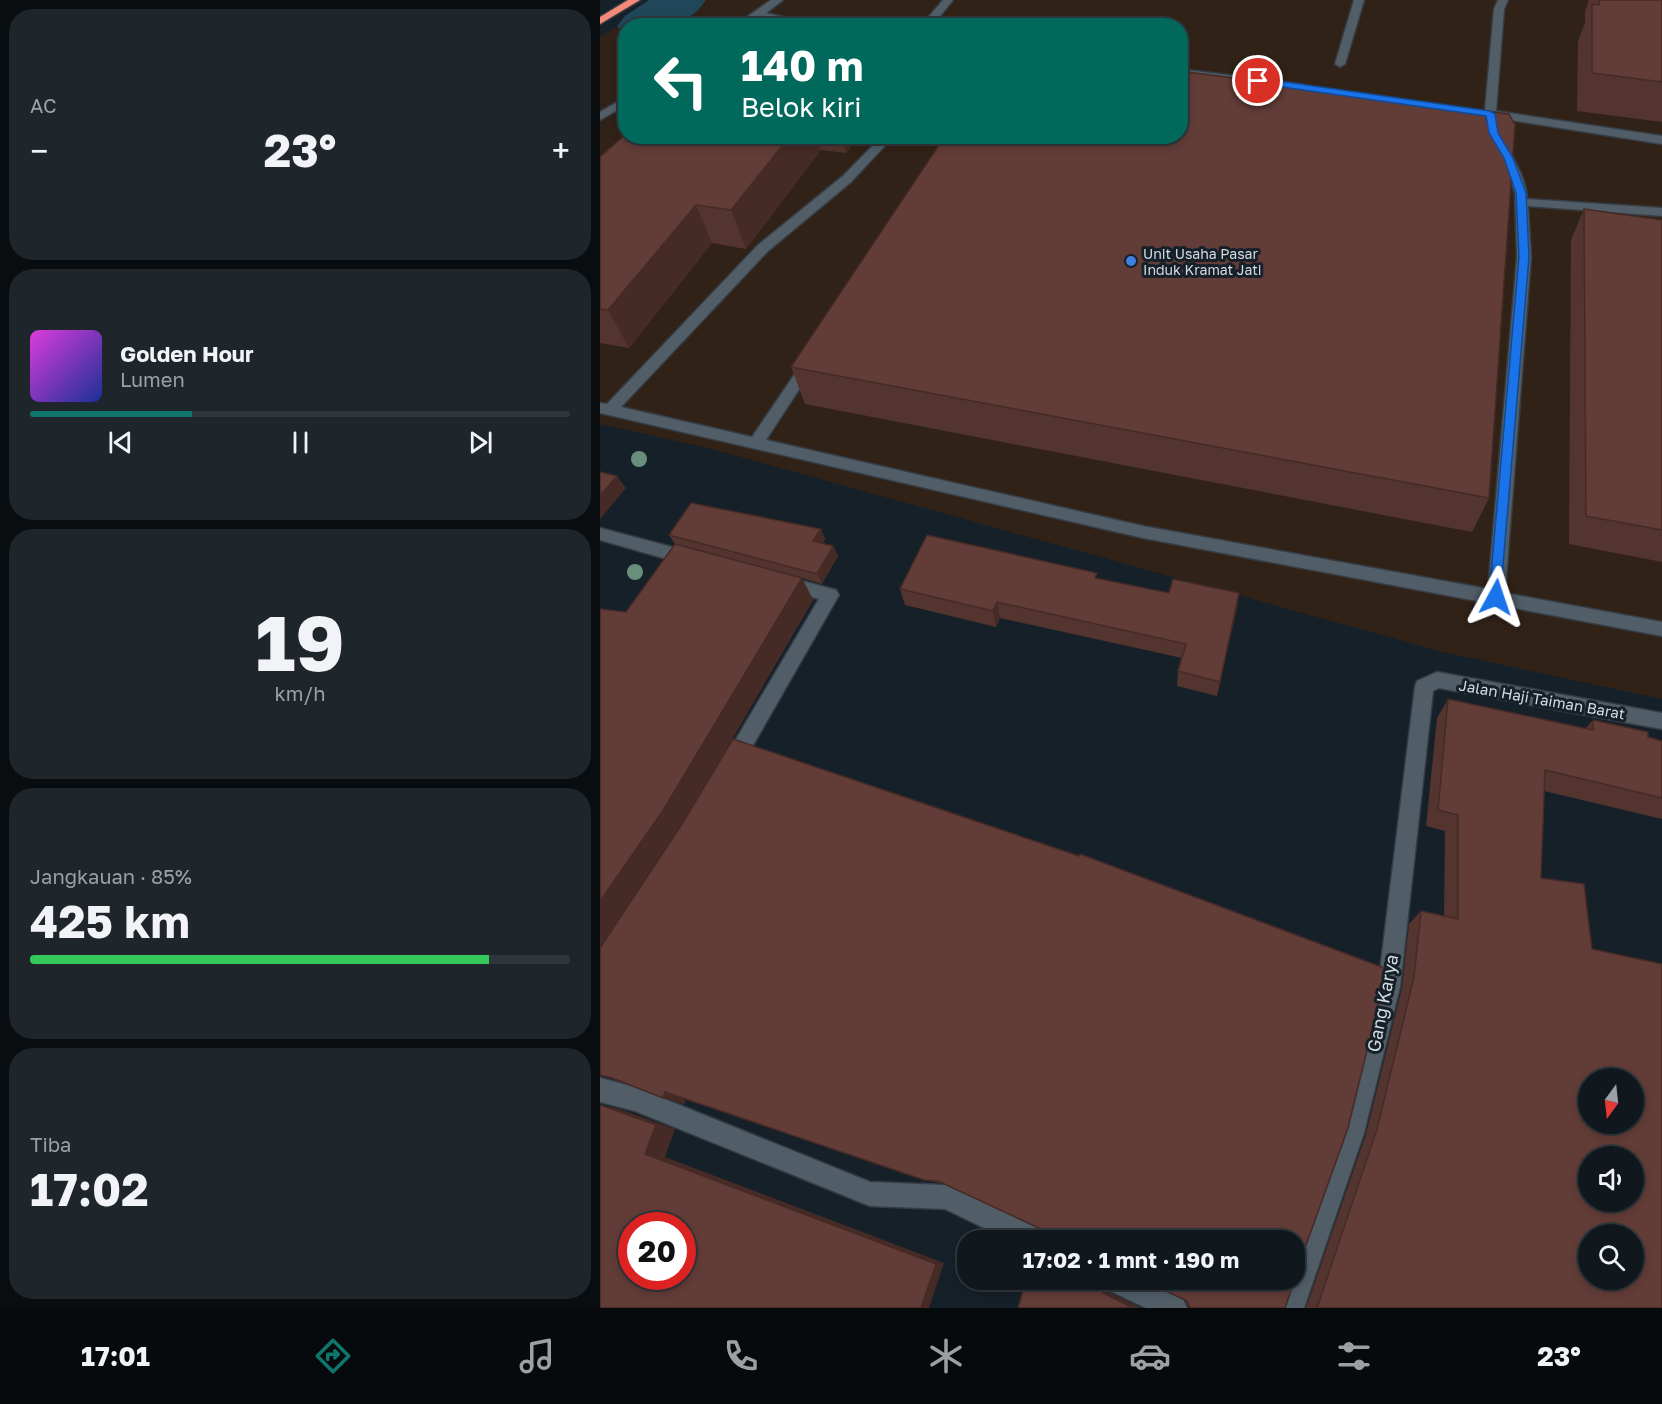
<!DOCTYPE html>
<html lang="id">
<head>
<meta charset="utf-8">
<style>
  :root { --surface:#10181e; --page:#1e252b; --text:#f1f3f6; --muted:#9ca0a4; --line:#30373c; --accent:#0f766e }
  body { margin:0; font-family:"Golos Text",sans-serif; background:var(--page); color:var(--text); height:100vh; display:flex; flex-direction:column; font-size:22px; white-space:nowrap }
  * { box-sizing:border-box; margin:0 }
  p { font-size:20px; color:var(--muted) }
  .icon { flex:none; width:33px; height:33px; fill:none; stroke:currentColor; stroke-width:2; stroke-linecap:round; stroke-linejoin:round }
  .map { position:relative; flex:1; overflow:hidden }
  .drawer { display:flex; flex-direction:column; gap:9px; padding:9px; background:#090d10; width:600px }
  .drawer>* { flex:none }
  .guide { position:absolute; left:18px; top:18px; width:570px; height:126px; border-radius:24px; box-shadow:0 3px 9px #0003,0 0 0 2px var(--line); background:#00695c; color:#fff; overflow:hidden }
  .needle { width:39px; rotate:195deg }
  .buttons { position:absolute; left:978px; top:1068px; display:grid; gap:12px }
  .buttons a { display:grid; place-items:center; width:66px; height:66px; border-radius:50%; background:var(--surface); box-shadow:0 3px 9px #0003,0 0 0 2px var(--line); font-size:30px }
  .speed { position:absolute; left:18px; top:1212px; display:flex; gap:12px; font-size:30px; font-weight:700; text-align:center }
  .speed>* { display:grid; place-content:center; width:78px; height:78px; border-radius:50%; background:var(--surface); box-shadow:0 3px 9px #0003,0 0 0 2px var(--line); line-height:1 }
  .speed .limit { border:9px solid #d22; background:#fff; color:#111 }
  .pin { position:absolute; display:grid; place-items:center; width:51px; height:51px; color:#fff; margin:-26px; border:3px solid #fff; border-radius:50%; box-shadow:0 2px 6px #0007 }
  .me { position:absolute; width:66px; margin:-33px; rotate:5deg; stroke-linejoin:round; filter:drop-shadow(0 0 4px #0008) }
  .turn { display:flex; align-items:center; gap:21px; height:126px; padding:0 24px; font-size:27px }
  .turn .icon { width:78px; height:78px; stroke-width:2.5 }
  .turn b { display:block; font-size:42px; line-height:51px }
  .big { font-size:45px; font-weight:700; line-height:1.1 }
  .drawer .widget { flex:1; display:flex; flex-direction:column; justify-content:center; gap:9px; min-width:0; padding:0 21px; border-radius:24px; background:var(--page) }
  .drawer .dial { align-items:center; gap:0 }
  .dial b { font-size:78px; line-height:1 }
  .song { display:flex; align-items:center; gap:18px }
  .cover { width:72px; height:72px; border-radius:9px; background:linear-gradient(135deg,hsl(300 70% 55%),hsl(230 70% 35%)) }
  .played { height:6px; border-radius:3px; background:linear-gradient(90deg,var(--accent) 30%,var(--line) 30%) }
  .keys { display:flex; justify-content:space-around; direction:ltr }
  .heat { display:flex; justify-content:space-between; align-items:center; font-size:33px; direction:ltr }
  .charge { height:9px; border-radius:4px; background:linear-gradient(90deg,#34c759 85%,var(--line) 0) }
  .trip { position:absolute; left:357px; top:1230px; width:348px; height:60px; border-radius:24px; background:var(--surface); box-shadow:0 3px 9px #0003,0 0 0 2px var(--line); font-weight:700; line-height:60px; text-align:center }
  .dock { display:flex; height:96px; justify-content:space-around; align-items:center; background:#060a0c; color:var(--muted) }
  .dock .icon { width:42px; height:42px }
  .dock .current { color:var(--accent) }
  .dock b { font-size:27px; color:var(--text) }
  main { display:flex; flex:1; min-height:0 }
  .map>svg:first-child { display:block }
  .commercial { fill:#312217; fill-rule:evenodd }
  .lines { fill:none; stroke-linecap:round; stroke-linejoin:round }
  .river { fill:#204759; fill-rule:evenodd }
  .minor-casing { stroke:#353c43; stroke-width:3 }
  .highway-casing { stroke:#353c43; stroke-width:3 }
  .minor { fill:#515d67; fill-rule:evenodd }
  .highway { fill:#f48879; fill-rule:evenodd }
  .tree { fill:#698f7c }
  .wall { fill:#54342f }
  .shaded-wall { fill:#452a26 }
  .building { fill:#623c37; stroke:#452a26; stroke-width:1.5; fill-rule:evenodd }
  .route { fill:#1a73e8; stroke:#114b97; stroke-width:1.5 }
  .shop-dot { fill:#3f7fe0; stroke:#162028; stroke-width:2 }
  .labels { text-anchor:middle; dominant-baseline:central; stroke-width:6; stroke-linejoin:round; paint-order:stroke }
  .far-poi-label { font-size:14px; fill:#d4dae0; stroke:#162028; text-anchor:start }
  .street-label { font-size:15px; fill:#d4dae0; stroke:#162028 }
  .near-street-label { font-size:18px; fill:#d4dae0; stroke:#162028 }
</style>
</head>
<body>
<main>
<section class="drawer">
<div class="widget"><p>AC</p>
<div class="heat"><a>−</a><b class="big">23°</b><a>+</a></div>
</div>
<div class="widget">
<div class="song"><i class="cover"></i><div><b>Golden Hour</b><p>Lumen</p></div></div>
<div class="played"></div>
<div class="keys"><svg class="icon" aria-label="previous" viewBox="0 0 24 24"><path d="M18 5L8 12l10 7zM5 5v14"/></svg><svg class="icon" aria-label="pause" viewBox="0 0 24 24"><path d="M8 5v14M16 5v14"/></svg><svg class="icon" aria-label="next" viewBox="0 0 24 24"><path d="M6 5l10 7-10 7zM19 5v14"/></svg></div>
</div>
<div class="widget dial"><b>19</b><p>km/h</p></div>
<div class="widget"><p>Jangkauan · 85%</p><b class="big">425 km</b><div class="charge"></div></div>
<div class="widget"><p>Tiba</p><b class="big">17:02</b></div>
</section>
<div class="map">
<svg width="1062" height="1308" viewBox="0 0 1062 1308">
  <rect width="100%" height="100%" fill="#162028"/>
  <path class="commercial" d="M60,0H1062V699L843,652L112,449L0,424V37ZM26,26H580V136H26Z"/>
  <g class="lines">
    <path class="river" d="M49,0H106C84,31 59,26 26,26L25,36L17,26L25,16Z"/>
    <g class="minor-casing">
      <g id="minor">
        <path d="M171,0H183L166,13L221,26H198L159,18L147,26H134Z"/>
        <path d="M343,0H353L332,26H321Z"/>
        <path d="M754,0H764L745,64L740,67L735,64Z"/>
        <path d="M898,0H908L904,9L896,111L1062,136V144L897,118C901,146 926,169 927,199L1062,208V216L928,206L931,257L905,593L1062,622V636L543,538L0,413V403L7,404L158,245L243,176L282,136H294L251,182L168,251L21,407L152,437L205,359L210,357L217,362L166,440L543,526L888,589L917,257L915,193L902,158L887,133L885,116L879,113L885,110L894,9Z"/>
        <path d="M580,69L704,85L710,88L704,91L580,75Z"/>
        <path d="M26,97V105L0,120V112Z"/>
        <path d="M0,528L91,552L97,554L99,559L97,564L91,566L0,540Z"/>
        <path d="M184,576L236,590L239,595L140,768L133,771L126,768L123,762L126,756L219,599L178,588L175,583L178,578Z"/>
        <path d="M837,672L1062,713V729L839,688L833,691L800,987L764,1133L704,1308H678L688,1280H694V1261L740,1133L778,987L815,687L817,681Z"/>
        <path d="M0,1078L35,1087L270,1182L346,1185L444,1231L448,1240H409L345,1209L270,1206L35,1111L0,1102Z"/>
        <path d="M502,1280H542L583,1299L587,1308H546L506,1289Z"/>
      </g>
    </g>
    <g class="highway-casing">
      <path id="highway" d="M28,0H40L0,24V17Z"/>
    </g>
    <use href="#minor" class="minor"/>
    <use href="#highway" class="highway"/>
  </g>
  <g class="tree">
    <circle cx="39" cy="459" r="8"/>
    <circle cx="35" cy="572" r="8"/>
  </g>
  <g class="wall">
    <path d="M989,0H1062V122L977,111L978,41L985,23V12Z"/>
    <path d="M26,136H259L246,153L221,150L146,249L112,243L29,348L0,343V157Z"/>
    <path d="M984,209L1062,220V562L969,544L971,240Z"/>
    <path d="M191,367L889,498L872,532L205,404Z"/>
    <path d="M221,529L225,539L223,543L233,546L238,556L222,584L202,578L213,600L82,825L0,947V609L26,612L75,544L69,535Z"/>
    <path d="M497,579L569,593H639L617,696L577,686L578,671L582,658L400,618L396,627L305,605L300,589Z"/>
    <path d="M848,699L985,729L993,720L1062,741V819L944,791L941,878L992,949L1062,1308H706L766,1134L802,988L809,924L821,911L844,916L845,831L826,826L837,718Z"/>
    <path d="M0,948L700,1262L694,1282L685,1308H589L585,1300L543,1280H501L500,1281L504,1290L541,1308H418L426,1280H694L441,1229L342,1183L334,1182L324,1180L86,1099L84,1104L18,1080L1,1076L0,1077Z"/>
  </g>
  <g class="shaded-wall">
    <path d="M190,136H217L221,150L146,249L131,210Z"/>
    <path d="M242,136H259L246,153Z"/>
    <path d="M96,205L112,243L29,348L8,310Z"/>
    <path d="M17,476L26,488L0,519V496Z"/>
    <path d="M221,529L225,539L218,551L213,541Z"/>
    <path d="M233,546L238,556L222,584L217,574Z"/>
    <path d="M202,578L213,600L82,825L0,947V901Z"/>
    <path d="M639,593L637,609L617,696L620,682Z"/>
    <path d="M397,602L400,618L396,627L393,611Z"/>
    <path d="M65,1092L86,1098L84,1104L63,1098Z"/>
    <path d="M0,1105L19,1109L75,1129L65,1157L344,1263L329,1308H321L45,1154Z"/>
    <path d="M500,1281L504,1290L541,1308H533L503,1293L498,1284Z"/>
  </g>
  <g class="building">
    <path d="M999,0H1062V82L992,73V4L999,5Z"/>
    <path d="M165,19L218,26H158Z"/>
    <path d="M580,71L909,114L915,125L889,498L191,367L345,136H580Z"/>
    <path d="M26,134V136H190L131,210L96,205L8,310L0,309V157Z"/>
    <path d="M984,209L1062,220V530L986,516Z"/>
    <path d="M0,472L17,476L0,496Z"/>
    <path d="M91,503L221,529L213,541L233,546L217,574L69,535Z"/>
    <path d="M327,535L497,573L495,578L569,593L573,579L639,593L620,682L578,671L586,644L397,602L393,611L300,589Z"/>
    <path d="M75,544L202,578L64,809L0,901V609L26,612Z"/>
    <path d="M848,699L993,730V720L1048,732V737L1062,741V798L945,770L941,878L984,884L992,949L1062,964V1308H717L777,1129L814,977L821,911L858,919V815L838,810ZM988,1078H1034V1124H988ZM988,1156H1034V1202H988ZM988,1234H1034V1280H988Z"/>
    <path d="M133,739L479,856L480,854L787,969L748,1128L700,1262V1280L694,1282L685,1308H590L587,1301L543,1280H501L498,1284L503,1293L533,1308H418L426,1280H694V1240H446L441,1229L338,1181L324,1180L65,1092L63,1098L12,1078L0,1075V948L82,824Z"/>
    <path d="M0,1105L56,1125L45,1154L336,1264L321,1308H0ZM32,1226H82V1276H32Z"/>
  </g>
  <path class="route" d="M658,78L890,111L895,114L898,133L913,158L926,193L929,257L900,601L896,603L889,597L919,257L916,193L904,158L889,133L886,116L655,83L654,81Z"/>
  <circle class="shop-dot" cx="531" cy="261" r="6"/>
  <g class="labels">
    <g class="far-poi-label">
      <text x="543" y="253">Unit Usaha Pasar<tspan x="543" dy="16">Induk Kramat Jati</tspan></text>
    </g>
    <g class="street-label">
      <text transform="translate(942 699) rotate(10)">Jalan Haji Taiman Barat</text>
    </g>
    <g class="near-street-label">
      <text transform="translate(782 1003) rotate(-79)">Gang Karya</text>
    </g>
  </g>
</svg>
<div class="buttons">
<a><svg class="needle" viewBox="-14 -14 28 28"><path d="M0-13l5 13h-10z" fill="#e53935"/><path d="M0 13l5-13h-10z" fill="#9ca0a4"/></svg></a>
<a><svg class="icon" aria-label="sound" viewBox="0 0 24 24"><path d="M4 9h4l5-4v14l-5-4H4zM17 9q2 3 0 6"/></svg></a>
<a><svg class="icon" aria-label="search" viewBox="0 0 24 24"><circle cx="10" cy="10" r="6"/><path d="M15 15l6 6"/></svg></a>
</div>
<div class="speed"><div class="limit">20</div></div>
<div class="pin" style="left:658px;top:81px;background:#d93025"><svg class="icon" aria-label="arrive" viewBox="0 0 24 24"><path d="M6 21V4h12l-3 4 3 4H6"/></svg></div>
<svg class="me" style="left:896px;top:597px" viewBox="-20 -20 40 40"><path d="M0-17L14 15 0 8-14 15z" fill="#1a73e8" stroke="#fff" stroke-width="4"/></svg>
<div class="trip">17:02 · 1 mnt · 190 m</div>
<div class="guide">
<div class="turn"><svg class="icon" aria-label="left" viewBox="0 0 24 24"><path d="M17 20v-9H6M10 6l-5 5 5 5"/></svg><div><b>140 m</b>Belok kiri</div></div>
</div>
</div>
</main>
<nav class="dock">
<b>17:01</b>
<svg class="icon current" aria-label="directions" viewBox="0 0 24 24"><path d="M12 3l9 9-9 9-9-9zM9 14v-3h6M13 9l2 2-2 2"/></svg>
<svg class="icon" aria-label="music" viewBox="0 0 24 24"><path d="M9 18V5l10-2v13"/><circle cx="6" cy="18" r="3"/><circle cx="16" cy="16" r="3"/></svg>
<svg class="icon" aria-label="phone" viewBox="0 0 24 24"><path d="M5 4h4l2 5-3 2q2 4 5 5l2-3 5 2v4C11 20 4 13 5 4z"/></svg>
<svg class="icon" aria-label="climate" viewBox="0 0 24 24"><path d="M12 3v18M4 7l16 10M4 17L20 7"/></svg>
<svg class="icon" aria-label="car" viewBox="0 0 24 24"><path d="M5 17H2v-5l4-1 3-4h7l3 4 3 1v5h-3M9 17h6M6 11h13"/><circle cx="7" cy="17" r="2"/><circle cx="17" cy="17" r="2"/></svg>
<svg class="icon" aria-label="filters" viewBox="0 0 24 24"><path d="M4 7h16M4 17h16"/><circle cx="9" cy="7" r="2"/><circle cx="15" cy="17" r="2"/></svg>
<b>23°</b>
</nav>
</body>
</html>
